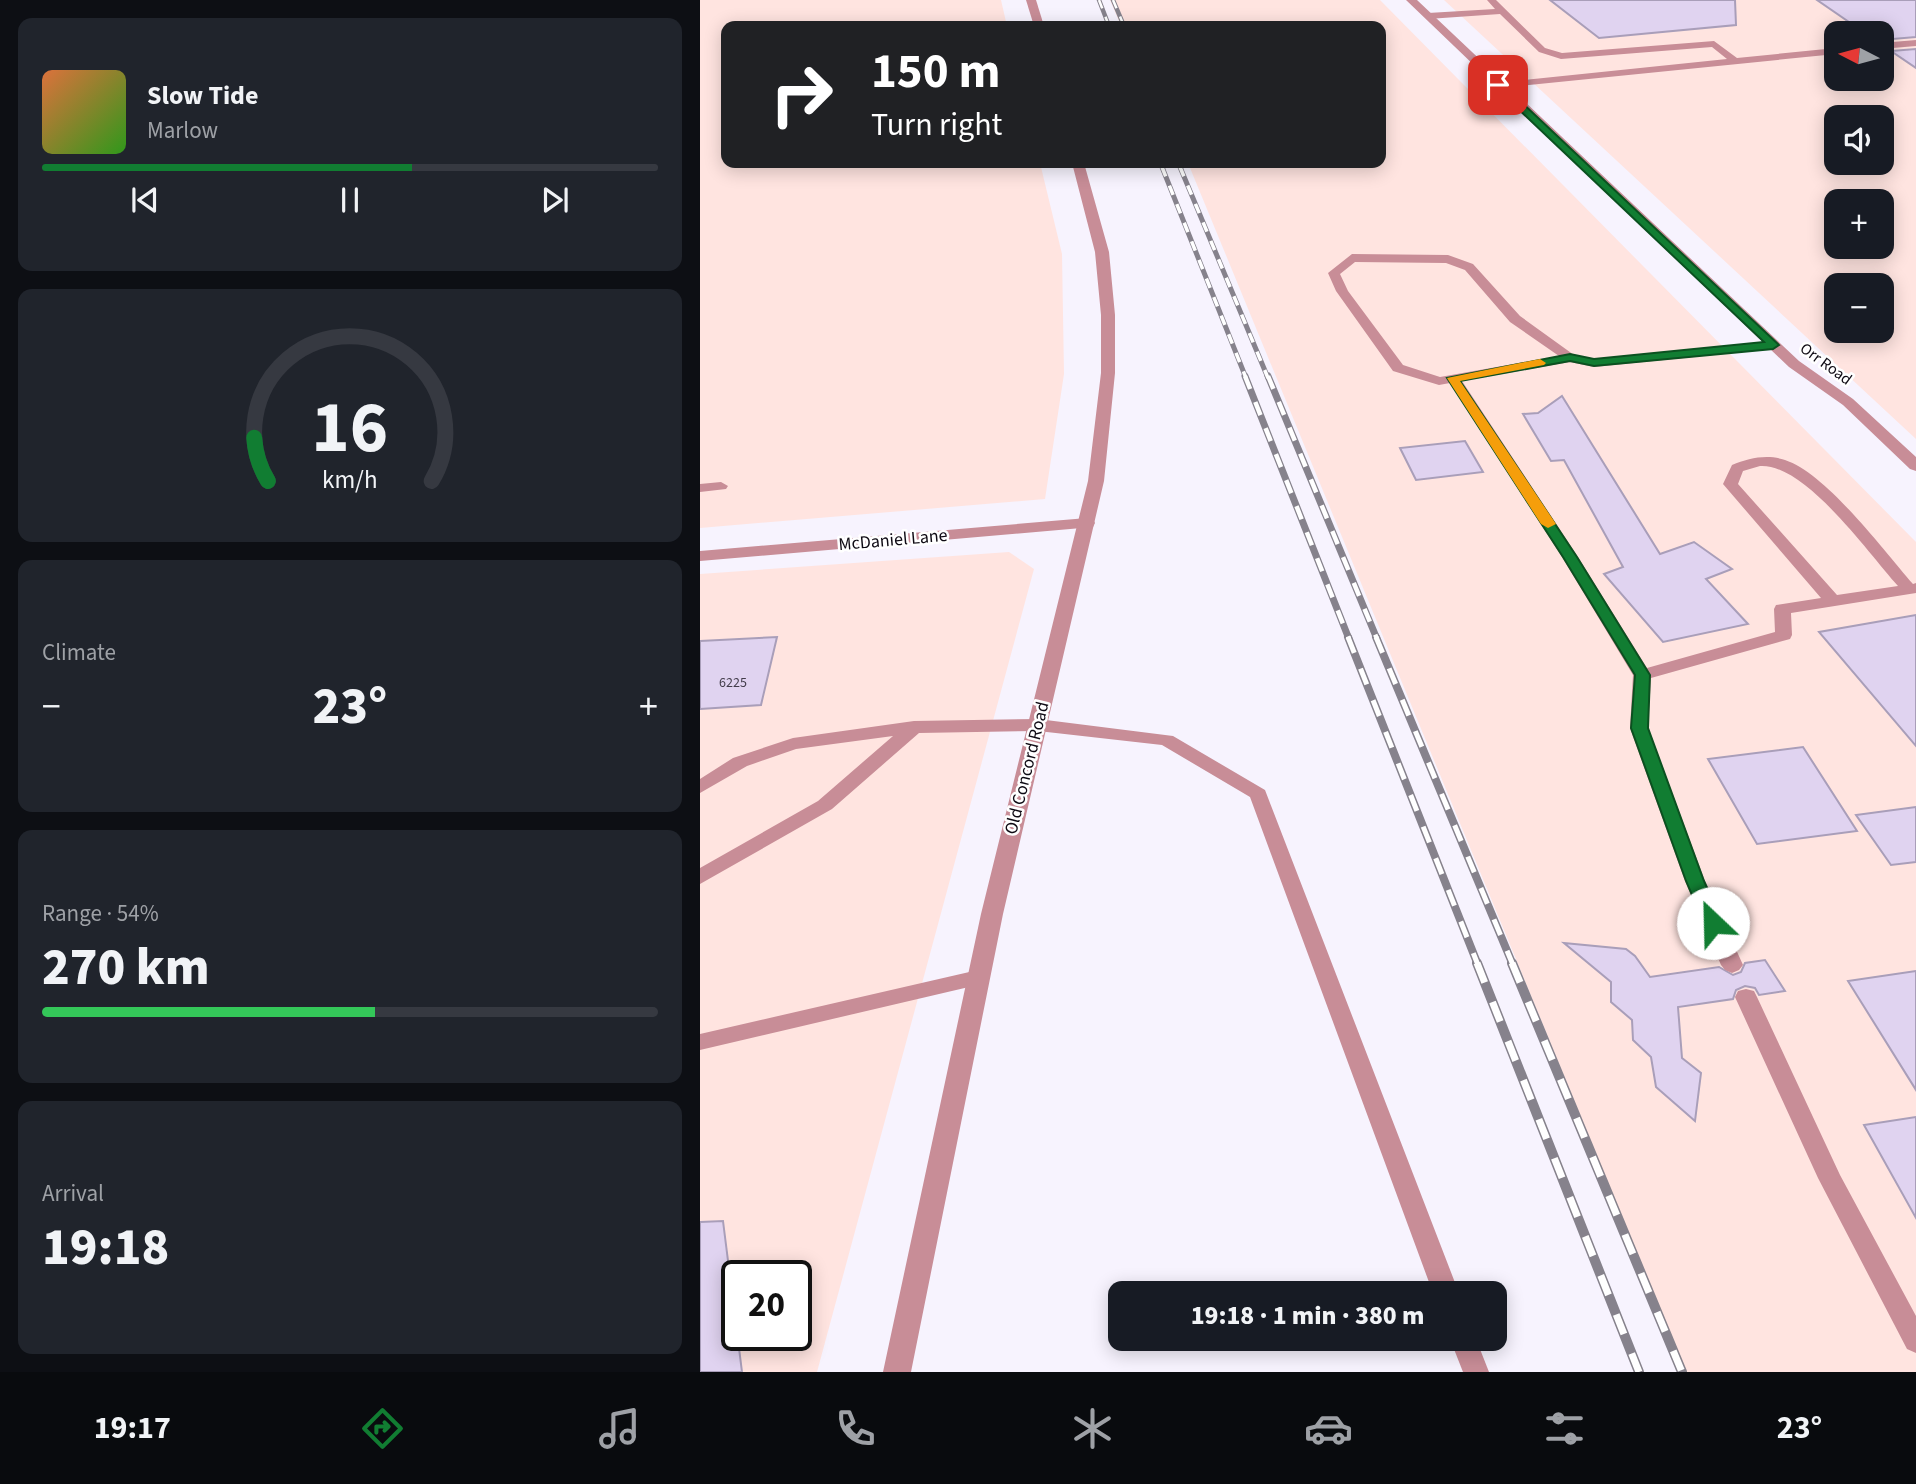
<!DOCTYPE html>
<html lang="en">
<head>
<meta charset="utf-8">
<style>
  :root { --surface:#171b24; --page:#20242c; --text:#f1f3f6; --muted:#9ea1a6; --line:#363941; --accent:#117d32 }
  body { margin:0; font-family:"Source Sans 3",sans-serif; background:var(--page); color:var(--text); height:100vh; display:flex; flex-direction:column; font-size:26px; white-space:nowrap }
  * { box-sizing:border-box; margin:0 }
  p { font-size:23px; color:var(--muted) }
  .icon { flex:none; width:38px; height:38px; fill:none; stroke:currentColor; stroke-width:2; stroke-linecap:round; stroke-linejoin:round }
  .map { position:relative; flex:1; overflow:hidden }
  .sheet { display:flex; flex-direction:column; gap:18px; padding:18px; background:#0d0f14; width:700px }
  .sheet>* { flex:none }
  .banner { position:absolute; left:21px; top:21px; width:665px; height:147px; border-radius:14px; box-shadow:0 4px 18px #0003; background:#202124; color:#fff; overflow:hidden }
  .needle { width:46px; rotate:276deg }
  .controls { position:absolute; left:1124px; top:21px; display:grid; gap:14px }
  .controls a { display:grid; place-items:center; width:70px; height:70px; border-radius:14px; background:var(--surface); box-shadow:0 4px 18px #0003; font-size:35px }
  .speed { position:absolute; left:21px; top:1260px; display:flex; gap:14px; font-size:35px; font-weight:700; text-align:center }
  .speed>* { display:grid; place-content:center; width:91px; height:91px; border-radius:50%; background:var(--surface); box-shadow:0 4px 18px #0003; line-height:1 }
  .speed .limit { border:4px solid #111; border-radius:10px; background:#fff; color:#111 }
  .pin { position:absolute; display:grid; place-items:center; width:60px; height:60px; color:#fff; margin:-30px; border-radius:14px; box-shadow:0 4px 10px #0006 }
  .me { position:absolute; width:77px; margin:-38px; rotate:336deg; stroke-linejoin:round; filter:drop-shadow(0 0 5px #0008) }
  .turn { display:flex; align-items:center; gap:24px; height:147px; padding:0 35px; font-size:32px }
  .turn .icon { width:91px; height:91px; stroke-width:2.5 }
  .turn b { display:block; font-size:49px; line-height:60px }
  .big { font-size:52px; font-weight:800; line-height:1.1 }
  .sheet .widget { flex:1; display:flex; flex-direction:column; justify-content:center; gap:10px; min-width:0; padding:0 24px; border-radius:14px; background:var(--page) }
  .sheet .dial { align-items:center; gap:0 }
  .dial svg { height:182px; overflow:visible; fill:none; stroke:var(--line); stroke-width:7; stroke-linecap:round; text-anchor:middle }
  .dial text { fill:var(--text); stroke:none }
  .song { display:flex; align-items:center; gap:21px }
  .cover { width:84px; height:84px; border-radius:10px; background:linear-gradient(135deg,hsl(20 70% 55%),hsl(110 70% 35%)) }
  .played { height:7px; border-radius:4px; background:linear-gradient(90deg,var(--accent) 60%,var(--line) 60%) }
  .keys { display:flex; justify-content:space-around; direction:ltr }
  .heat { display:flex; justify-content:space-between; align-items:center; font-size:38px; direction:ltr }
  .charge { height:10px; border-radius:5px; background:linear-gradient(90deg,#34c759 54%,var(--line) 0) }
  .trip { position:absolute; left:408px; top:1281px; width:399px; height:70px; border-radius:14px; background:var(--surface); box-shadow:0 4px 18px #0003; font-weight:800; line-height:70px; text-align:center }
  .menu { display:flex; height:112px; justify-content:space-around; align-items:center; background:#090b0e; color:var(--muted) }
  .menu .icon { width:49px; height:49px }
  .menu .selected { color:var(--accent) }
  .menu b { font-size:32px; color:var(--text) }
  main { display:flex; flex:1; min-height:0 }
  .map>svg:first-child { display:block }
  .industrial { fill:#ffe4e0; fill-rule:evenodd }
  .building { fill:#e0d3f0; stroke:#a99eb9; stroke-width:2 }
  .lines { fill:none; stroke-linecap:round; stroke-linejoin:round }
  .service { fill:#c88d97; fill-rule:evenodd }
  .minor { fill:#c88d97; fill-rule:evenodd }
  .tertiary { fill:#c88d97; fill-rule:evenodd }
  .rail-far4-casing { stroke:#86828c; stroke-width:4.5 }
  .rail-far3-casing { stroke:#86828c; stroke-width:5 }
  .rail-far2-casing { stroke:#86828c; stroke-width:7 }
  .rail-far1-casing { stroke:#86828c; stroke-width:8 }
  .rail-casing { stroke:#86828c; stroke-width:10 }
  .rail-far4 { stroke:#fff; stroke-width:2.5; stroke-dasharray:9; stroke-linecap:butt }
  .rail-far3 { stroke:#fff; stroke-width:3.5; stroke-dasharray:10; stroke-linecap:butt }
  .rail-far2 { stroke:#fff; stroke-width:4.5; stroke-dasharray:14; stroke-linecap:butt }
  .rail-far1 { stroke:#fff; stroke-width:5; stroke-dasharray:17; stroke-linecap:butt }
  .rail { stroke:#fff; stroke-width:7; stroke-dasharray:21; stroke-linecap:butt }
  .route { fill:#117d32; stroke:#0b5120; stroke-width:2 }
  .slow { fill:#f59e0b }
  .labels { text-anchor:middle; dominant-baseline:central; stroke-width:5; stroke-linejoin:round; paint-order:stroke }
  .number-label { font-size:14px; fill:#423c4a }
  .far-street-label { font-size:16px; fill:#0e0a13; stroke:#fff }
  .street-label { font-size:18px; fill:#0e0a13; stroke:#fff }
</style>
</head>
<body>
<main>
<section class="sheet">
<div class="widget">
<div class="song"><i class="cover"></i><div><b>Slow Tide</b><p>Marlow</p></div></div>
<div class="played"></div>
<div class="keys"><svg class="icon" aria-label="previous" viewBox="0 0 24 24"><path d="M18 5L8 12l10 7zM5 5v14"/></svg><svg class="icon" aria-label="pause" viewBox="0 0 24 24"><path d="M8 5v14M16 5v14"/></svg><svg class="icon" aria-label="next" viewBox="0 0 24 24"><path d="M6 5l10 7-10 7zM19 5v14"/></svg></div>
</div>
<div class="widget dial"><svg viewBox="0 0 100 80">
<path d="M14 69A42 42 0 1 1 86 69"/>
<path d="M14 69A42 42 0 0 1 8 50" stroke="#117d32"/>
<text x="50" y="56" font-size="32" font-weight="700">16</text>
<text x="50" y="72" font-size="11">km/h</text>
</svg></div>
<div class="widget"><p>Climate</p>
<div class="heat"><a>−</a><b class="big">23°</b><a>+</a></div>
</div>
<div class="widget"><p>Range · 54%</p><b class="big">270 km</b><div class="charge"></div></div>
<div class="widget"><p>Arrival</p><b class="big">19:18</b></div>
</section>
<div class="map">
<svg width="1216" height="1372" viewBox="0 0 1216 1372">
  <rect width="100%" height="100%" fill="#f7f3fe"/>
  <g class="industrial">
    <path d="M0,0H301L307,26H26V163H340L362,254L364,374L345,499L0,528Z"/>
    <path d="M410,0H680L1216,542V1372H986L488,163H681V26H421Z"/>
    <path d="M744,0H1216V439ZM1136,33H1181V79H1136ZM1136,117H1181V163H1136ZM1136,201H1181V247H1136ZM1136,285H1181V331H1136Z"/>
    <path d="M309,552L334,569L117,1372H0V574ZM37,1276H96V1335H37Z"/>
  </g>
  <g class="building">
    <path d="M850,0H1035L1036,25L899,38Z"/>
    <path d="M1117,0H1216V37L1181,40V33H1165Z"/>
    <path d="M1216,49V68L1191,51Z"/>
    <path d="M862,396L960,554L994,542L1032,569L1006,579L1048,624L963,642L904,574L923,567L864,460L851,461L823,414L838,413Z"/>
    <path d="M765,441L783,472L716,480L700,448Z"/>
    <path d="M1216,615V746L1119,632Z"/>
    <path d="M77,637L61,705L0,709V641Z"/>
    <path d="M1103,747L1157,831L1057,844L1008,759Z"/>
    <path d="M1216,807V862L1191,865L1156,815Z"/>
    <path d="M864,943L926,949L935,956L950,977L1019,967L1033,975L1041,972L1045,963L1065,960L1085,991L1059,995L1055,988L1045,986L1036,990L1033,999L978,1007L982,1058L1001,1073L995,1121L956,1087L951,1057L933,1040L932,1020L911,1002V982Z"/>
    <path d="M1216,971V1090L1148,981Z"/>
    <path d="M1216,1117V1218L1164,1125Z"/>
    <path d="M23,1221L42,1372H0V1222Z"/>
  </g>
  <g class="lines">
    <g class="service">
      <path d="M787,0H796L845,48L862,53L1014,41L1037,58L1136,48V54L798,88L793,85L795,83L1027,59L1012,47L861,59L839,52L800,14L728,19L724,16L728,13L795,9Z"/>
      <path d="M1216,40V46L1181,49V43Z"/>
      <path d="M652,254L748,255L773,264L820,316L874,355L894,359L1078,342L1080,345L1073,349L894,367L870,362L762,381L878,557L947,668L1075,632L1074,609L1076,605L1121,598L1023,484L1032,465C1049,458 1067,454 1085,460C1127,474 1183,550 1213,584L1216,583V593L1091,613L1092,635L1090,639L951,678L948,728L1005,881L1043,965L1039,970L1032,973L1025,970L1021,965L985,881L930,728L933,675L862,557L750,383L739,385L693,371L636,291L628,273ZM655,262L746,263L765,270L810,322L859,356L740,377L703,365L648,291L640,274ZM1060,466C1105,463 1169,554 1198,586L1137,595L1038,484L1043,471Z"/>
      <path d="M21,482L28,486L26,489L0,492V484Z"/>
      <path d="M338,719L473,736L565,790L759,1293H733L550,797L462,745L338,731L219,733L132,809L0,884V868L118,801L193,736L96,749L47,766L0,793V779L33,758L93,738L214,721Z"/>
      <path d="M278,970L286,973L289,978L286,983L0,1050V1034Z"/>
      <path d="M1046,989L1054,991L1057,997L1140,1175L1216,1316V1353L1207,1349L1118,1178L1035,997L1038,991Z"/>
      <path d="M750,1339H776L789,1372H763Z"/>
    </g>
    <g class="minor">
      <path d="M706,0H717L1099,361L1153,399L1216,457V471L1210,469L1143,405L1089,367Z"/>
      <path d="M387,518L393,519L395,523L393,527L0,561V551Z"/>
    </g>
    <g class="tertiary">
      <path d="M326,0H336L344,26H334Z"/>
      <path d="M372,163H384L409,252L415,315V373L404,481L303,914L211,1372H183L281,914L388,481L401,373V315L395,252Z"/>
    </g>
    <g class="rail-far4-casing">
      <g id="rail-far4">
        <path d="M399,0L409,26"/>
        <path d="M413,0L424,26"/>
        <path d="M461,163L463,168"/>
        <path d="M479,163L481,168"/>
      </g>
    </g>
    <g class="rail-far3-casing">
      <g id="rail-far3">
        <path d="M462,167L546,378"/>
        <path d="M480,167L568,378"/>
      </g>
    </g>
    <g class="rail-far2-casing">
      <g id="rail-far2">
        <path d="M545,376L649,639"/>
        <path d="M568,376L677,639"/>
      </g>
    </g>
    <g class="rail-far1-casing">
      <g id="rail-far1">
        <path d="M648,637L778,965"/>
        <path d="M676,637L813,965"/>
      </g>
    </g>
    <g class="rail-casing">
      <g id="rail">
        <path d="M777,963L939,1372"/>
        <path d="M812,963L982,1372"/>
      </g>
    </g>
    <use href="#rail-far4" class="rail-far4"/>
    <use href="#rail-far3" class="rail-far3"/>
    <use href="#rail-far2" class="rail-far2"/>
    <use href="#rail-far1" class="rail-far1"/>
    <use href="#rail" class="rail"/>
  </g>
  <path class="route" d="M795,83H801L1079,345L1073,349L894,366L870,361L760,381L877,557L950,675L948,728L1004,881L1023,923L1013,930L1004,923L986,881L931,728L935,675L863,557L747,378L870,354L894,359L1064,342L795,87Z"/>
  <path class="slow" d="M840,359L846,363L844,365L760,381L856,524L848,528L841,524L747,378Z"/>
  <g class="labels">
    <g class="number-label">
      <text x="33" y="683">6225</text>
    </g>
    <g class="far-street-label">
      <text transform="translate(1126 364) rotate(36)">Orr Road</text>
    </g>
    <g class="street-label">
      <text transform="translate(193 540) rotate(-5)">McDaniel Lane</text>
      <text transform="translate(327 768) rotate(-76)">Old Concord Road</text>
    </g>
  </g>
</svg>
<div class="controls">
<a><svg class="needle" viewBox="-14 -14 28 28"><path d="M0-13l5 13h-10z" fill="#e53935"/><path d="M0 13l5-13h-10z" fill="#9ea1a6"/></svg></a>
<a><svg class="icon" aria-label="sound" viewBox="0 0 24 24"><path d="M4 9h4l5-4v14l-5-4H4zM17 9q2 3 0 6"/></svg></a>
<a>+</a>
<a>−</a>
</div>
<div class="speed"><div class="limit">20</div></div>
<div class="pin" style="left:798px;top:85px;background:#d93025"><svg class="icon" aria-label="arrive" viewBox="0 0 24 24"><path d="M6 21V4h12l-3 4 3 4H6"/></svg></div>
<svg class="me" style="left:1013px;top:923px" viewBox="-20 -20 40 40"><circle r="19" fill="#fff"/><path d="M0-13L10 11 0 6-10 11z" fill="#117d32"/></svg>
<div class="trip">19:18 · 1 min · 380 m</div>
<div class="banner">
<div class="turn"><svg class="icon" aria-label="right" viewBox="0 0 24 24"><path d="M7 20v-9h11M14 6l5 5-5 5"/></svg><div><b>150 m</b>Turn right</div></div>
</div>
</div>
</main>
<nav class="menu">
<b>19:17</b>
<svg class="icon selected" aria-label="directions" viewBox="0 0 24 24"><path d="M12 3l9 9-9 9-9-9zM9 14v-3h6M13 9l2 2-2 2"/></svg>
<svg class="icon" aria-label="music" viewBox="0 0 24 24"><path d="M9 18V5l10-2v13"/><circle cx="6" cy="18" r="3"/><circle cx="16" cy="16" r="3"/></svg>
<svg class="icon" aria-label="phone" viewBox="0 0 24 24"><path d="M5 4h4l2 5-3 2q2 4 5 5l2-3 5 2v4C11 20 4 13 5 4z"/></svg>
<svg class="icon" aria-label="climate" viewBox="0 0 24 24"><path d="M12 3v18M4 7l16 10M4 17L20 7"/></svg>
<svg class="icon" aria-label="car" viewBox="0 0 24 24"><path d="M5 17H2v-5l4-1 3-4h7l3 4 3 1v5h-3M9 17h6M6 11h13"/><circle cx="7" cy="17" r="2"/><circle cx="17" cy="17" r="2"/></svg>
<svg class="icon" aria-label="filters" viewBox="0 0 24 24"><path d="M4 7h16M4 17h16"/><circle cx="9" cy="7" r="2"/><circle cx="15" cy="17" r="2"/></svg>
<b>23°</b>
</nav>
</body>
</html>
